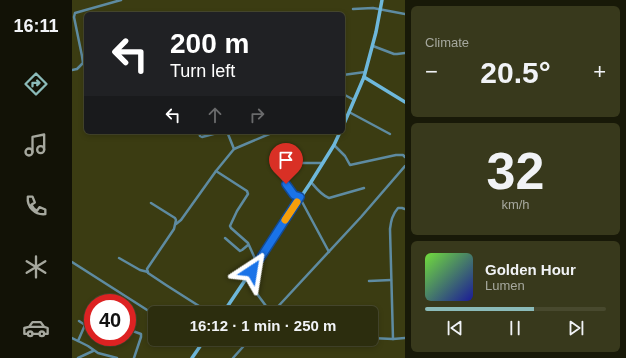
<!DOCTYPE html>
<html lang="en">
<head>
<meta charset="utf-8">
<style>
  :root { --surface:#2c2d0e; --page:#38391c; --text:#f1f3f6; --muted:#a6a89e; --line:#48492e; --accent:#8bbbb9 }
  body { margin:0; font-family:Arial,sans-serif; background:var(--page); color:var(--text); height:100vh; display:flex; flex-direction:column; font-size:15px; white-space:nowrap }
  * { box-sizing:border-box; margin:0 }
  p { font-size:13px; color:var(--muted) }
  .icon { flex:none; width:22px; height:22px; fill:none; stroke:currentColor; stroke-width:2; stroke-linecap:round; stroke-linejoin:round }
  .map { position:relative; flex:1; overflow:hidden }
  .details { display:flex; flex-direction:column; gap:6px; padding:6px; background:#181908; width:221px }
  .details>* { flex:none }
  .banner { position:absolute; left:12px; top:12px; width:261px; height:122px; border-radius:6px; box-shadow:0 2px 6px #0003,0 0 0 1px var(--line); background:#202124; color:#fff; overflow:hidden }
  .speed { position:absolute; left:12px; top:294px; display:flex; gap:8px; font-size:20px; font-weight:700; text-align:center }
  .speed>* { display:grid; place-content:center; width:52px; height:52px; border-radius:50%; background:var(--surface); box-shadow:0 2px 6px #0003,0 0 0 1px var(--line); line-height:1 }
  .speed .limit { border:6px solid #d22; background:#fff; color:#111 }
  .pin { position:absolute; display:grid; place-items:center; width:34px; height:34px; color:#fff; margin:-41px -17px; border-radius:50% 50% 50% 0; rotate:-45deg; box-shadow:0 0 4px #0007 }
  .pin .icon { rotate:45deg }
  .me { position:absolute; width:44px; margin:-22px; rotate:33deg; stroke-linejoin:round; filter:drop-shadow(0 0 3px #0008) }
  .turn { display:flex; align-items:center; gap:14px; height:84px; padding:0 20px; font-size:18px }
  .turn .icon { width:52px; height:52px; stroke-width:2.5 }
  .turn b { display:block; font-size:28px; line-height:34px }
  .lanes { display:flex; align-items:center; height:38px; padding:0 20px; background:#0003; justify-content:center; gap:20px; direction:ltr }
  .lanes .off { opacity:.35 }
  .big { font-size:30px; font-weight:800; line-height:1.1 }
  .details .card { flex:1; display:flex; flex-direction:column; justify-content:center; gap:6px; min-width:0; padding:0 14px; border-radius:6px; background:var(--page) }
  .details .dial { align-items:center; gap:0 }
  .dial b { font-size:52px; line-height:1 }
  .song { display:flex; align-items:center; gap:12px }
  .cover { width:48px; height:48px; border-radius:6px; background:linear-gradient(135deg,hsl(100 70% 55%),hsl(240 70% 35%)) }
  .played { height:4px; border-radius:2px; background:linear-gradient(90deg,var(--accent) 60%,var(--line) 60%) }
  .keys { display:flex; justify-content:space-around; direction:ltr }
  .heat { display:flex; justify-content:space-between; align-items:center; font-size:22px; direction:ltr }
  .trip { position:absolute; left:76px; top:306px; width:230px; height:40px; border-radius:6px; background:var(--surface); box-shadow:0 2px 6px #0003,0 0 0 1px var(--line); font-weight:800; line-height:40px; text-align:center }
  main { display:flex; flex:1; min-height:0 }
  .tabs { display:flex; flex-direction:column; width:72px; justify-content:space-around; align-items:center; background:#121206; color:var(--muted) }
  .tabs .icon { width:28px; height:28px }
  .tabs .selected { color:var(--accent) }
  .tabs b { font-size:18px; color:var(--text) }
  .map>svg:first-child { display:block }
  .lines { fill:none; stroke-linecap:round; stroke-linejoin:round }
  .street { stroke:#5e8ba1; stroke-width:2.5 }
  .secondary { stroke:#6eb8db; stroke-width:3.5 }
  .route-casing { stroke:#114b97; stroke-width:10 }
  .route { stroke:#1a73e8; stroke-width:7 }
  .slow { stroke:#f59e0b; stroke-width:7 }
</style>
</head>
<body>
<main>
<nav class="tabs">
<b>16:11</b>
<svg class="icon selected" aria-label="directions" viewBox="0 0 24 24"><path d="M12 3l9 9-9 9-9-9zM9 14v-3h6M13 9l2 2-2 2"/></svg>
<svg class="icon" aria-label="music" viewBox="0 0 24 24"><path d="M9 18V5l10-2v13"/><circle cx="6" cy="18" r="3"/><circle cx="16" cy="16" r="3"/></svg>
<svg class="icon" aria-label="phone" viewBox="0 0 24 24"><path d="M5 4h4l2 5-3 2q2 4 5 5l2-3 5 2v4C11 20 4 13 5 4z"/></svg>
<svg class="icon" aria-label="climate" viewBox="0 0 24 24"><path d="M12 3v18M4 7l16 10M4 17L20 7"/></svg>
<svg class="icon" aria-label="car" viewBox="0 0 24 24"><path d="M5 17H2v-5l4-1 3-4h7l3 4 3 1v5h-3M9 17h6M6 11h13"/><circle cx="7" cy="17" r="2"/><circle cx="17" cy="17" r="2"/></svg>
</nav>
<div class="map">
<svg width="333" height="358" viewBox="0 0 333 358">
  <rect width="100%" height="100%" fill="#3b3c12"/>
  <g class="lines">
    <g class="street">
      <path d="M281,9L301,8L333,14"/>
      <path d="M301,46L322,54H325L333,53"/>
      <path d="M0,70L5,69L11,63L10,56L2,17L3,13L49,0"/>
      <path d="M271,75L293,72"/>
      <path d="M271,94L282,100"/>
      <path d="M277,112L318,134"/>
      <path d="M127,132L128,136L130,137L149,132"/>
      <path d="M155,132L156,134L162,149"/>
      <path d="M262,145L273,156L278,165L324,155H331L333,157"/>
      <path d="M225,163H251"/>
      <path d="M144,171L175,191L176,194L165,211L158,226L159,228L176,243L185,263"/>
      <path d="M207,174L223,195L229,197"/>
      <path d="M239,182C244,188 249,195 257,198L292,188"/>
      <path d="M228,198L257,252"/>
      <path d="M79,203L103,218L104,220L102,229L77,266L75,269L76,273L94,285L138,313"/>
      <path d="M104,224L109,220L144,171L162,149L202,132"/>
      <path d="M153,238L168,251L170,250L176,245"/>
      <path d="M47,258L68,270L76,272"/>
      <path d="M0,262L83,315"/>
      <path d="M174,279L194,306L198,309H204L212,313"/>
      <path d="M297,281L319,280"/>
      <path d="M200,313L289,217L333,166"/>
      <path d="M7,321L13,325L6,341L16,346L26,353L45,358"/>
      <path d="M55,329L69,334V337L62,358"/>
      <path d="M0,338L6,341"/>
      <path d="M299,338L321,339L333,338"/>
      <path d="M122,339L130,344"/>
      <path d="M198,339L204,343"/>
      <path d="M321,339L318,229C319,221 320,215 326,208H330L333,209"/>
      <path d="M239,344L240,339"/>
      <path d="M6,358L21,351"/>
      <path d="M161,358L178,339"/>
    </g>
    <g class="secondary">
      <path d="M292,77L333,102"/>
      <path d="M271,126L292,77L304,32L310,0"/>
      <path d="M151,313L239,182L262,145L268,132"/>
      <path d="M120,358L133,339"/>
    </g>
  </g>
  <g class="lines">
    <g class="route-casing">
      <path id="route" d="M180,271L228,197L222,195L214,184"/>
    </g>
    <use href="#route" class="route"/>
    <path class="slow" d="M213,220L225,202"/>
  </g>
</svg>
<div class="speed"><div class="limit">40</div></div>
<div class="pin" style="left:214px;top:184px;background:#d93025"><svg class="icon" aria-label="arrive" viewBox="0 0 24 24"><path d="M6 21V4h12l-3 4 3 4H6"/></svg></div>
<svg class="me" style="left:180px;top:271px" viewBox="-20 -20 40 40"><path d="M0-17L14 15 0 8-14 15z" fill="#1a73e8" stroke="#fff" stroke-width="4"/></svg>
<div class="trip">16:12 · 1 min · 250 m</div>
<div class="banner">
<div class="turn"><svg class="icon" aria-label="left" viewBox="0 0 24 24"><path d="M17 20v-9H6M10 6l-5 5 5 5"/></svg><div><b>200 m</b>Turn left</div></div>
<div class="lanes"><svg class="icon" aria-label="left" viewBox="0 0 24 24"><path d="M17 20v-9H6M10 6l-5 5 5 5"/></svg><svg class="icon off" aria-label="ahead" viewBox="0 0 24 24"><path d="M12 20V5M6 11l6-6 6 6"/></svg><svg class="icon off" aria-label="right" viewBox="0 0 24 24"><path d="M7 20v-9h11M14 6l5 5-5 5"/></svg></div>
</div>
</div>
<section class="details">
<div class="card"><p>Climate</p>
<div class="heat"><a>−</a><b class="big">20.5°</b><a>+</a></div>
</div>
<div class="card dial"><b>32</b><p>km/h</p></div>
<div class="card">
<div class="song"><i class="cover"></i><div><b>Golden Hour</b><p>Lumen</p></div></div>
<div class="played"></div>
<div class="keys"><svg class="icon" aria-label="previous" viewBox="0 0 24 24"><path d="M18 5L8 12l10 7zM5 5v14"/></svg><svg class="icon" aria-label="pause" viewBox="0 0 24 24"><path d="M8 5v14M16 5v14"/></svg><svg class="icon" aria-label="next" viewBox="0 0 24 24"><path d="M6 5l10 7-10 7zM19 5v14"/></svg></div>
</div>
</section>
</main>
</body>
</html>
